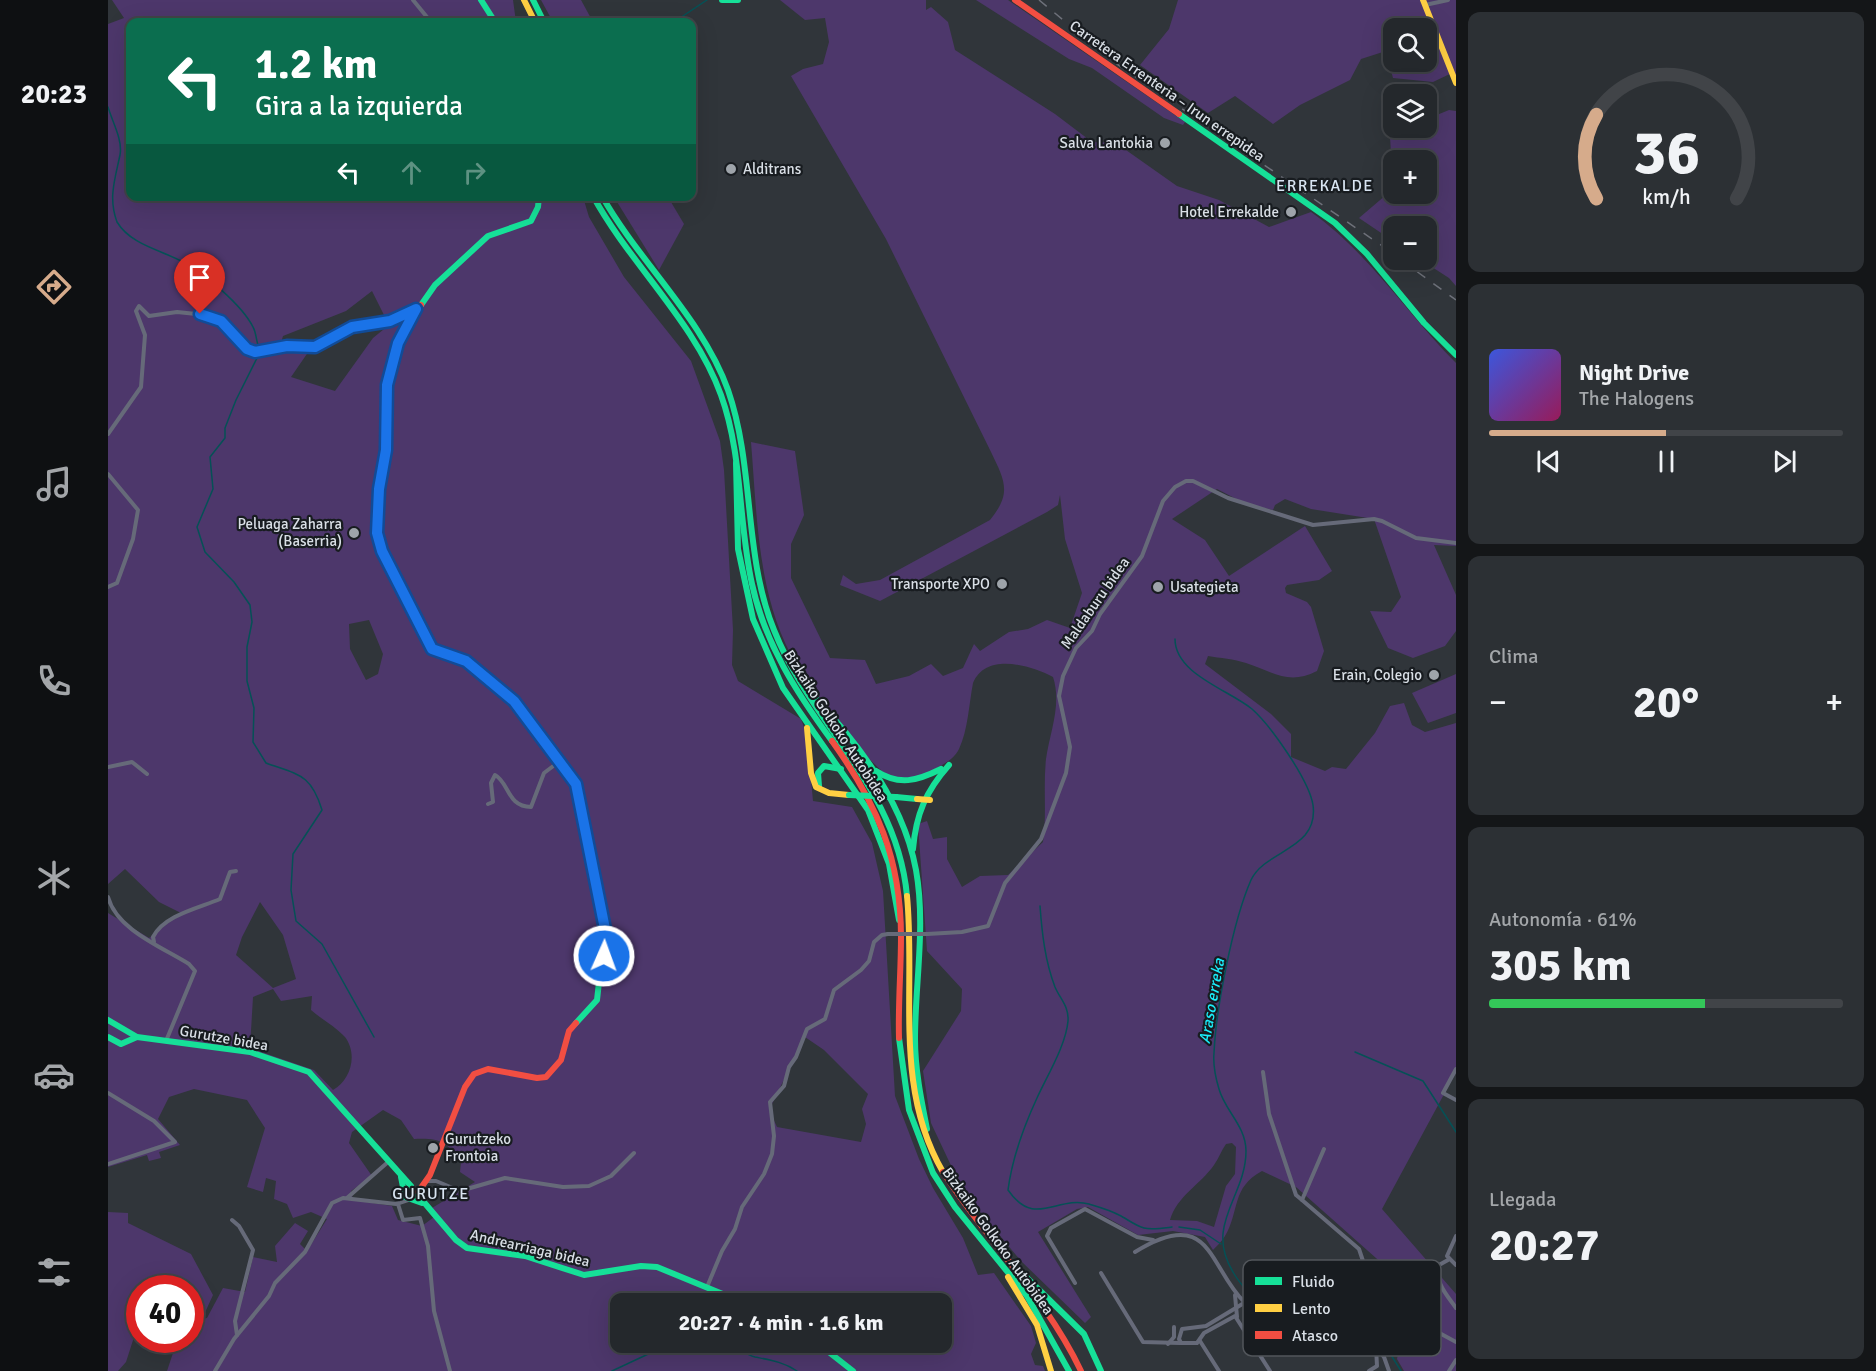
<!DOCTYPE html>
<html lang="es">
<head>
<meta charset="utf-8">
<style>
  :root { --surface:#24282c; --page:#2c3034; --text:#f1f3f6; --muted:#a3a6a9; --line:#414448; --accent:#d6ab8b }
  body { margin:0; font-family:Signika,sans-serif; background:var(--page); color:var(--text); height:100vh; display:flex; flex-direction:column; font-size:22px; white-space:nowrap }
  * { box-sizing:border-box; margin:0 }
  p { font-size:20px; color:var(--muted) }
  .icon { flex:none; width:33px; height:33px; fill:none; stroke:currentColor; stroke-width:2; stroke-linecap:round; stroke-linejoin:round }
  .map { position:relative; flex:1; overflow:hidden }
  .drawer { display:flex; flex-direction:column; gap:12px; padding:12px; background:#141618; width:420px }
  .drawer>* { flex:none }
  .guide { position:absolute; left:18px; top:18px; width:570px; height:183px; border-radius:12px; box-shadow:0 6px 24px #0002,0 0 0 2px var(--line); background:#0b6e4f; color:#fff; overflow:hidden }
  .fabs { position:absolute; left:1275px; top:18px; display:grid; gap:12px }
  .fabs a { display:grid; place-items:center; width:54px; height:54px; border-radius:12px; background:var(--surface); box-shadow:0 6px 24px #0002,0 0 0 2px var(--line); font-size:30px }
  .speed { position:absolute; left:18px; top:1275px; display:flex; gap:12px; font-size:30px; font-weight:700; text-align:center }
  .speed>* { display:grid; place-content:center; width:78px; height:78px; border-radius:50%; background:var(--surface); box-shadow:0 6px 24px #0002,0 0 0 2px var(--line); line-height:1 }
  .speed .limit { border:9px solid #d22; background:#fff; color:#111 }
  .pin { position:absolute; display:grid; place-items:center; width:51px; height:51px; color:#fff; margin:-62px -26px; border-radius:50% 50% 50% 0; rotate:-45deg; box-shadow:0 0 6px #0007 }
  .pin .icon { rotate:45deg }
  .me { position:absolute; width:66px; margin:-33px; rotate:2deg; stroke-linejoin:round; filter:drop-shadow(0 0 4px #0008) }
  .turn { display:flex; align-items:center; gap:21px; height:126px; padding:0 30px; font-size:27px }
  .turn .icon { width:78px; height:78px; stroke-width:2.5 }
  .turn b { display:block; font-size:42px; line-height:51px }
  .lanes { display:flex; align-items:center; height:57px; padding:0 30px; background:#0003; justify-content:center; gap:30px; direction:ltr }
  .lanes .off { opacity:.35 }
  .big { font-size:45px; font-weight:700; line-height:1.1 }
  .drawer .card { flex:1; display:flex; flex-direction:column; justify-content:center; gap:9px; min-width:0; padding:0 21px; border-radius:12px; background:var(--page) }
  .drawer .dial { align-items:center; gap:0 }
  .dial svg { height:156px; overflow:visible; fill:none; stroke:var(--line); stroke-width:7; stroke-linecap:round; text-anchor:middle }
  .dial text { fill:var(--text); stroke:none }
  .song { display:flex; align-items:center; gap:18px }
  .cover { width:72px; height:72px; border-radius:9px; background:linear-gradient(135deg,hsl(230 70% 55%),hsl(330 70% 35%)) }
  .played { height:6px; border-radius:3px; background:linear-gradient(90deg,var(--accent) 50%,var(--line) 50%) }
  .keys { display:flex; justify-content:space-around; direction:ltr }
  .heat { display:flex; justify-content:space-between; align-items:center; font-size:33px; direction:ltr }
  .charge { height:9px; border-radius:4px; background:linear-gradient(90deg,#34c759 61%,var(--line) 0) }
  .trip { position:absolute; left:502px; top:1293px; width:342px; height:60px; border-radius:12px; background:var(--surface); box-shadow:0 6px 24px #0002,0 0 0 2px var(--line); font-weight:700; line-height:60px; text-align:center }
  main { display:flex; flex:1; min-height:0 }
  .tab-bar { display:flex; flex-direction:column; width:108px; justify-content:space-around; align-items:center; background:#0e1012; color:var(--muted) }
  .tab-bar .icon { width:42px; height:42px }
  .tab-bar .on { color:var(--accent) }
  .tab-bar b { font-size:27px; color:var(--text) }
  .map>svg:first-child { display:block }
  .green { fill:#4d376b; fill-rule:evenodd }
  .lines { fill:none; stroke-linecap:round; stroke-linejoin:round }
  .stream { stroke:#055156; stroke-width:1.5 }
  .street { stroke:#666a79; stroke-width:4 }
  .fast { stroke:#16e098; stroke-width:6 }
  .slow { stroke:#ffcf43; stroke-width:6 }
  .jam { stroke:#f24e42; stroke-width:6 }
  .rail { stroke:#6e717a; stroke-width:1.5; stroke-dasharray:10 10; stroke-linecap:butt }
  .street-bridge { stroke:#666a79; stroke-width:4 }
  .fast-bridge { stroke:#16e098; stroke-width:6 }
  .slow-bridge { stroke:#ffcf43; stroke-width:6 }
  .route-casing { stroke:#114b97; stroke-width:15 }
  .route { stroke:#1a73e8; stroke-width:10 }
  .poi-dot { fill:#9ea4aa; stroke:#181c20; stroke-width:2 }
  .labels { text-anchor:middle; dominant-baseline:central; stroke-width:4.5; stroke-linejoin:round; paint-order:stroke }
  .street-label { font-size:15px; fill:#d9dfe6; stroke:#181c20 }
  .poi-label { font-size:15px; fill:#d9dfe6; stroke:#181c20; text-anchor:end }
  .neighbourhood-label { font-size:16px; letter-spacing:1.5px; fill:#d9e5f2; stroke:#181c20 }
  .water-label { font-size:16px; font-style:italic; fill:#1aeefa; stroke:#181c20 }
  .key { fill:#181c20; stroke:#52565b; stroke-width:1.5 }
  .key-label { font-size:16px; fill:#d9dfe6 }
</style>
</head>
<body>
<main>
<nav class="tab-bar">
<b>20:23</b>
<svg class="icon on" aria-label="directions" viewBox="0 0 24 24"><path d="M12 3l9 9-9 9-9-9zM9 14v-3h6M13 9l2 2-2 2"/></svg>
<svg class="icon" aria-label="music" viewBox="0 0 24 24"><path d="M9 18V5l10-2v13"/><circle cx="6" cy="18" r="3"/><circle cx="16" cy="16" r="3"/></svg>
<svg class="icon" aria-label="phone" viewBox="0 0 24 24"><path d="M5 4h4l2 5-3 2q2 4 5 5l2-3 5 2v4C11 20 4 13 5 4z"/></svg>
<svg class="icon" aria-label="climate" viewBox="0 0 24 24"><path d="M12 3v18M4 7l16 10M4 17L20 7"/></svg>
<svg class="icon" aria-label="car" viewBox="0 0 24 24"><path d="M5 17H2v-5l4-1 3-4h7l3 4 3 1v5h-3M9 17h6M6 11h13"/><circle cx="7" cy="17" r="2"/><circle cx="17" cy="17" r="2"/></svg>
<svg class="icon" aria-label="filters" viewBox="0 0 24 24"><path d="M4 7h16M4 17h16"/><circle cx="9" cy="7" r="2"/><circle cx="15" cy="17" r="2"/></svg>
</nav>
<div class="map">
<svg width="1348" height="1371" viewBox="0 0 1348 1371">
  <rect width="100%" height="100%" fill="#30353a"/>
  <g class="green">
    <path d="M4,0H405L408,22H22V196L475,197L481,217L516,277L583,361L612,441L616,470L625,630L624,665L630,681L693,719L699,736L705,801L744,807L764,843L775,891L787,1096L811,1159L825,1188L855,1238L870,1275L886,1273L923,1326L928,1343L923,1354L927,1365L935,1366L937,1371H59L65,1353L39,1340H82V1288H32L31,1336L27,1334L18,1362L10,1371H0V1212L20,1213V1223L83,1254L105,1295L94,1319L99,1318L115,1288L137,1292L145,1257L169,1262L167,1246L187,1223L200,1231L192,1244L199,1251L219,1219L203,1212L185,1218L179,1204L166,1199L168,1181L158,1178L155,1192L139,1187L157,1128L139,1100L86,1089L61,1097L50,1119L72,1145L51,1152L53,1158L41,1161L39,1155L0,1167V913L41,938L73,913L51,902L17,869L0,884V24L16,18ZM264,291L281,325L265,338L227,391L183,377L203,348L172,346L175,336L238,311ZM261,620L275,654L270,674L258,680L242,649L241,624ZM152,902L175,935L188,979L165,988L128,955L134,937ZM165,989L173,1001L204,996L203,1010C213,1019 228,1027 237,1037C250,1054 243,1080 225,1090L206,1070L142,1048L145,997ZM697,1037L716,1050L760,1094L754,1109L758,1124L753,1142L669,1127L661,1110ZM275,1110L293,1120L306,1139C332,1138 338,1141 353,1162L352,1172L367,1182L324,1208L326,1217L314,1226L290,1220L284,1206L245,1200L243,1191L264,1176L241,1143L244,1132ZM823,1295L834,1304V1342H513V1304L815,1303Z"/>
    <path d="M433,0H473L485,22H445Z"/>
    <path d="M672,0H818V10L823,7L840,22L847,50L947,114L984,142L1008,143L1069,186L1111,200L1161,227L1203,212C1261,253 1299,314 1348,363V546L1326,545L1348,595V631L1337,646L1305,658L1280,648L1262,611L1283,612L1293,597L1266,519L1203,509L1177,499L1167,505L1165,510L1138,504L1109,489L1064,519L1097,540L1121,576L1197,526L1224,571L1211,580L1179,585L1177,588L1178,593L1199,602L1203,607L1216,651L1209,671C1180,686 1164,671 1138,663C1126,659 1112,658 1100,656L1097,664L1163,714L1183,734V757L1217,771L1224,767L1238,769L1267,733L1282,706L1296,703L1304,725L1317,732L1348,723V1072L1274,1209L1348,1294V1371H1296L1289,1359L1304,1290L1188,1187L1154,1171C1123,1188 1132,1210 1117,1236C1114,1241 1109,1246 1105,1250L1097,1237L1065,1231L1030,1235L980,1207L969,1209L930,1232L983,1317L977,1323L913,1261L855,1191L823,1123L815,1071L853,1011L854,989L819,951L810,824L819,821L825,839L839,837V859L854,887L872,876L900,875L935,842C939,815 935,787 938,759C942,732 954,704 945,677C922,665 878,652 865,683C861,704 860,730 851,749C846,759 836,764 827,769C814,777 799,783 784,778C764,770 694,678 683,655C649,590 649,514 643,442L687,451L696,515L683,544V578L722,658L757,660L768,684L801,676L823,664L835,676L855,668L866,644L872,651L901,632L920,629L939,620L962,628L974,593L957,539L952,495L950,505L939,512L772,601L732,585L735,575L748,584L772,580L882,520C904,493 897,481 883,452L778,239L683,76L695,69L715,64L721,42L717,18L697,20ZM1124,1143L1128,1147L1127,1174L1118,1186L1106,1227L1089,1221L1062,1220C1069,1196 1092,1185 1106,1165C1111,1158 1113,1151 1118,1144Z"/>
    <path d="M868,0H900L1077,122L1075,125L1056,118L984,68L961,59Z"/>
    <path d="M1070,0H1348V76L1346,72L1325,82L1285,78L1278,51L1253,59L1242,80L1192,105L1165,124L1127,96L1100,113L1032,65L1061,29ZM1286,28H1318V62H1286Z"/>
    <path d="M1341,110L1348,111V286L1341,278L1313,260H1318V226H1286L1285,241L1251,218L1285,189L1282,136L1300,128H1318L1319,119ZM1286,160H1318V194H1286Z"/>
    <path d="M506,197H560L576,224L551,270Z"/>
    <path d="M1348,674V713L1320,723L1304,693Z"/>
  </g>
  <g class="lines">
    <g class="stream">
      <path d="M566,22L599,0"/>
      <path d="M0,107C4,121 15,140 12,155C7,179 0,198 9,222C23,245 53,250 75,262C96,273 134,305 145,327C148,332 148,339 150,345"/>
      <path d="M150,356L128,400L117,428V438L102,457L105,489L89,527L97,552L126,582L142,605L144,622L139,647V681L146,708L145,742L158,763C191,775 203,774 214,810L185,854L183,890L188,921L214,944L266,1037"/>
      <path d="M1067,639C1067,674 1121,690 1144,709C1163,726 1201,780 1205,805C1211,850 1158,849 1143,880C1125,921 1108,1008 1106,1053C1105,1064 1108,1079 1111,1089C1117,1111 1138,1126 1138,1151C1138,1197 1096,1224 1125,1272C1130,1281 1141,1294 1149,1300C1157,1306 1174,1305 1184,1308C1205,1313 1223,1322 1243,1331C1253,1335 1263,1335 1273,1339L1293,1371"/>
      <path d="M932,906C934,933 937,961 947,987C952,999 961,1006 960,1021C958,1045 939,1076 929,1098C916,1126 904,1160 900,1190C927,1229 949,1195 981,1204C991,1207 1002,1210 1011,1215C1019,1219 1028,1226 1036,1228C1044,1230 1056,1228 1064,1227"/>
      <path d="M1247,1052L1315,1081L1348,1132"/>
      <path d="M1071,1227L1092,1230L1113,1244"/>
      <path d="M615,1342C628,1344 635,1354 647,1357C662,1360 676,1362 689,1371"/>
      <path d="M504,1371L551,1349L576,1342"/>
    </g>
    <g class="street">
      <path d="M305,0L323,22"/>
      <path d="M1317,5L1340,0"/>
      <path d="M0,434L33,387L37,335L28,311L31,306L41,316L69,312L98,315L113,321L139,349L147,352L179,346L207,347L244,327L282,321L308,309"/>
      <path d="M0,474L30,510L25,539L9,583L0,587"/>
      <path d="M0,767L24,762L39,774"/>
      <path d="M380,804L385,802L383,783L387,775C401,782 399,807 423,807L436,773L452,761"/>
      <path d="M0,897C9,930 54,947 81,964L87,971L58,1041"/>
      <path d="M819,934L854,932L880,926L897,883L933,839L958,773L962,747L951,696L955,676L968,648L984,631L992,614L1034,556L1055,501L1067,487L1078,481H1085L1120,498L1205,525L1266,519L1274,521L1308,538L1348,543"/>
      <path d="M46,942L45,937C56,915 91,908 112,899L122,872L128,871"/>
      <path d="M1348,1069L1335,1093L1348,1100"/>
      <path d="M1155,1072L1161,1114L1188,1195L1194,1200"/>
      <path d="M0,1093L46,1121L67,1142L0,1164"/>
      <path d="M1216,1149L1194,1200L1251,1249L1257,1267L1272,1283L1293,1320L1304,1332L1324,1329L1348,1342"/>
      <path d="M318,1181H328L352,1191L397,1178L455,1187L481,1186L503,1176L526,1153"/>
      <path d="M239,1198L280,1162"/>
      <path d="M290,1204L295,1220L312,1218L320,1246L326,1311L342,1371"/>
      <path d="M124,1220L131,1226L145,1250L127,1321L129,1335"/>
      <path d="M1348,1236L1339,1256L1348,1265"/>
      <path d="M1027,1252C1124,1192 1093,1308 1175,1321"/>
      <path d="M1340,1260L1331,1265C1326,1282 1339,1295 1348,1308"/>
      <path d="M993,1273L1035,1342L1072,1343"/>
      <path d="M967,1283L939,1236L943,1228L977,1209L1029,1237L1045,1240"/>
      <path d="M599,1287L614,1251L627,1229L634,1207L656,1174L664,1154L666,1136L662,1102L676,1086L681,1067L688,1057L699,1029L717,1019L726,990L753,970L761,961L766,942L774,935L780,934"/>
      <path d="M1127,1295L1129,1317"/>
      <path d="M1136,1303L1098,1326L1074,1329L1071,1339L1073,1343H1089L1096,1333L1127,1316L1162,1371"/>
      <path d="M1092,1341L1111,1371"/>
      <path d="M1060,1344L1066,1337V1327"/>
      <path d="M107,1371L126,1339L161,1296L167,1283L197,1252L224,1203L235,1198L288,1204L300,1200"/>
      <path d="M1261,1371L1269,1366L1268,1347L1276,1357L1281,1371"/>
      <path d="M1341,1371L1348,1360"/>
    </g>
    <g class="fast">
      <path d="M373,0L387,22"/>
      <path d="M425,0L436,22"/>
      <path d="M614,0H630"/>
      <path d="M1071,114L1227,223L1259,254L1316,323L1348,355"/>
      <path d="M485,196C522,264 587,322 613,395C635,456 630,521 644,584C657,644 688,692 724,741"/>
      <path d="M494,196C531,262 595,319 620,390C647,468 635,554 666,630C704,726 789,787 799,896"/>
      <path d="M313,305L327,285L380,236L423,221L430,207L431,196"/>
      <path d="M278,437L269,533L274,551L324,649C335,653 348,656 359,662C397,682 455,755 471,795L497,929L489,1000L468,1023"/>
      <path d="M628,463L630,549L645,619L675,688L760,810L781,864L791,920"/>
      <path d="M708,699C753,746 796,805 808,870C818,926 807,983 807,1039C807,1069 813,1099 819,1129"/>
      <path d="M768,771C791,786 809,781 833,769"/>
      <path d="M711,786L710,773L716,766L733,769"/>
      <path d="M788,797L809,799"/>
      <path d="M805,849C808,814 818,791 841,765"/>
      <path d="M0,1020L29,1037L142,1052L201,1072L303,1186"/>
      <path d="M0,1037L13,1044L29,1037"/>
      <path d="M791,1038L801,1110L825,1173L847,1207L919,1296L961,1371"/>
      <path d="M293,1177L297,1197L314,1203"/>
      <path d="M309,1194L348,1240L359,1248L417,1256L476,1275L533,1266L549,1267L639,1304"/>
      <path d="M912,1271L976,1334L993,1371"/>
      <path d="M708,1342L745,1371"/>
    </g>
    <g class="slow">
      <path d="M416,0L427,22"/>
      <path d="M1315,0L1348,83"/>
      <path d="M699,728L703,773L708,787L721,793L741,795"/>
      <path d="M799,896C808,989 785,1087 835,1172"/>
      <path d="M900,1277L929,1325L943,1371"/>
    </g>
    <g class="jam">
      <path d="M907,0L1071,114"/>
      <path d="M278,437C278,382 281,351 313,305"/>
      <path d="M724,741C769,804 793,858 793,937C793,971 790,1004 791,1038"/>
      <path d="M835,1172C879,1241 938,1297 973,1371"/>
      <path d="M310,1192L322,1175L357,1087L366,1074L380,1069L429,1078L438,1077L453,1060L461,1031L468,1023"/>
    </g>
    <g class="rail">
      <path d="M931,0L1006,62L1286,254"/>
      <path d="M1293,260L1348,300"/>
    </g>
    <path class="street-bridge" d="M780,934H819"/>
    <path class="fast-bridge" d="M741,795L788,797"/>
    <path class="slow-bridge" d="M809,799L822,800"/>
  </g>
  <g class="lines">
    <g class="route-casing">
      <path id="route" d="M92,314L113,321L139,349L147,352L179,346L207,347L244,327L282,321L308,309L290,343L279,385L278,450L271,489L269,533L274,551L324,649L358,661L406,701L468,784L497,929L496,956"/>
    </g>
    <use href="#route" class="route"/>
  </g>
  <g class="poi-dot">
    <circle cx="1057" cy="143" r="6"/>
    <circle cx="623" cy="169" r="6"/>
    <circle cx="1183" cy="212" r="6"/>
    <circle cx="246" cy="533" r="6"/>
    <circle cx="894" cy="584" r="6"/>
    <circle cx="1050" cy="587" r="6"/>
    <circle cx="1326" cy="675" r="6"/>
    <circle cx="325" cy="1148" r="6"/>
  </g>
  <g class="labels">
    <g class="street-label">
      <text transform="translate(1059 91) rotate(35)">Carretera Errenteria – Irun errepidea</text>
      <text transform="translate(987 603) rotate(-55)">Maldaburu bidea</text>
      <text transform="translate(728 726) rotate(57)">Bizkaiko Golkoko Autobidea</text>
      <text transform="translate(116 1038) rotate(10)">Gurutze bidea</text>
      <text transform="translate(890 1241) rotate(54)">Bizkaiko Golkoko Autobidea</text>
      <text transform="translate(422 1248) rotate(13)">Andrearriaga bidea</text>
    </g>
    <g class="poi-label">
      <text x="1045" y="143">Salva Lantokia</text>
      <text x="635" y="169" text-anchor="start">Alditrans</text>
      <text x="1171" y="212">Hotel Errekalde</text>
      <text x="234" y="524">Peluaga Zaharra<tspan x="234" dy="17">(Baserria)</tspan></text>
      <text x="882" y="584">Transporte XPO</text>
      <text x="1062" y="587" text-anchor="start">Usategieta</text>
      <text x="1314" y="675">Erain, Colegio</text>
      <text x="337" y="1139" text-anchor="start">Gurutzeko<tspan x="337" dy="17">Frontoia</tspan></text>
    </g>
    <g class="neighbourhood-label">
      <text x="1217" y="186">ERREKALDE</text>
      <text x="323" y="1194">GURUTZE</text>
    </g>
    <g class="water-label">
      <text transform="translate(1104 1001) rotate(-80)">Araso erreka</text>
    </g>
  </g>
  <rect x="1135" y="1260" width="198" height="96" rx="9" class="key"/>
  <rect x="1147" y="1277" width="27" height="8" fill="#16e098"/>
  <rect x="1147" y="1304" width="27" height="8" fill="#ffcf43"/>
  <rect x="1147" y="1331" width="27" height="8" fill="#f24e42"/>
  <g class="key-label">
    <text x="1184" y="1287">Fluido</text>
    <text x="1184" y="1314">Lento</text>
    <text x="1184" y="1341">Atasco</text>
  </g>
</svg>
<div class="fabs">
<a><svg class="icon" aria-label="search" viewBox="0 0 24 24"><circle cx="10" cy="10" r="6"/><path d="M15 15l6 6"/></svg></a>
<a><svg class="icon" aria-label="layers" viewBox="0 0 24 24"><path d="M12 4l9 5-9 5-9-5zM3 14l9 5 9-5"/></svg></a>
<a>+</a>
<a>−</a>
</div>
<div class="speed"><div class="limit">40</div></div>
<div class="pin" style="left:92px;top:314px;background:#d93025"><svg class="icon" aria-label="arrive" viewBox="0 0 24 24"><path d="M6 21V4h12l-3 4 3 4H6"/></svg></div>
<svg class="me" style="left:496px;top:956px" viewBox="-20 -20 40 40"><circle r="17" fill="#1a73e8" stroke="#fff" stroke-width="3"/><path d="M0-11L8 9 0 5-8 9z" fill="#fff"/></svg>
<div class="trip">20:27 · 4 min · 1.6 km</div>
<div class="guide">
<div class="turn"><svg class="icon" aria-label="left" viewBox="0 0 24 24"><path d="M17 20v-9H6M10 6l-5 5 5 5"/></svg><div><b>1.2 km</b>Gira a la izquierda</div></div>
<div class="lanes"><svg class="icon" aria-label="left" viewBox="0 0 24 24"><path d="M17 20v-9H6M10 6l-5 5 5 5"/></svg><svg class="icon off" aria-label="ahead" viewBox="0 0 24 24"><path d="M12 20V5M6 11l6-6 6 6"/></svg><svg class="icon off" aria-label="right" viewBox="0 0 24 24"><path d="M7 20v-9h11M14 6l5 5-5 5"/></svg></div>
</div>
</div>
<section class="drawer">
<div class="card dial"><svg viewBox="0 0 100 80">
<path d="M14 69A42 42 0 1 1 86 69"/>
<path d="M14 69A42 42 0 0 1 14 26" stroke="#d6ab8b"/>
<text x="50" y="56" font-size="32" font-weight="700">36</text>
<text x="50" y="72" font-size="11">km/h</text>
</svg></div>
<div class="card">
<div class="song"><i class="cover"></i><div><b>Night Drive</b><p>The Halogens</p></div></div>
<div class="played"></div>
<div class="keys"><svg class="icon" aria-label="previous" viewBox="0 0 24 24"><path d="M18 5L8 12l10 7zM5 5v14"/></svg><svg class="icon" aria-label="pause" viewBox="0 0 24 24"><path d="M8 5v14M16 5v14"/></svg><svg class="icon" aria-label="next" viewBox="0 0 24 24"><path d="M6 5l10 7-10 7zM19 5v14"/></svg></div>
</div>
<div class="card"><p>Clima</p>
<div class="heat"><a>−</a><b class="big">20°</b><a>+</a></div>
</div>
<div class="card"><p>Autonomía · 61%</p><b class="big">305 km</b><div class="charge"></div></div>
<div class="card"><p>Llegada</p><b class="big">20:27</b></div>
</section>
</main>
</body>
</html>
